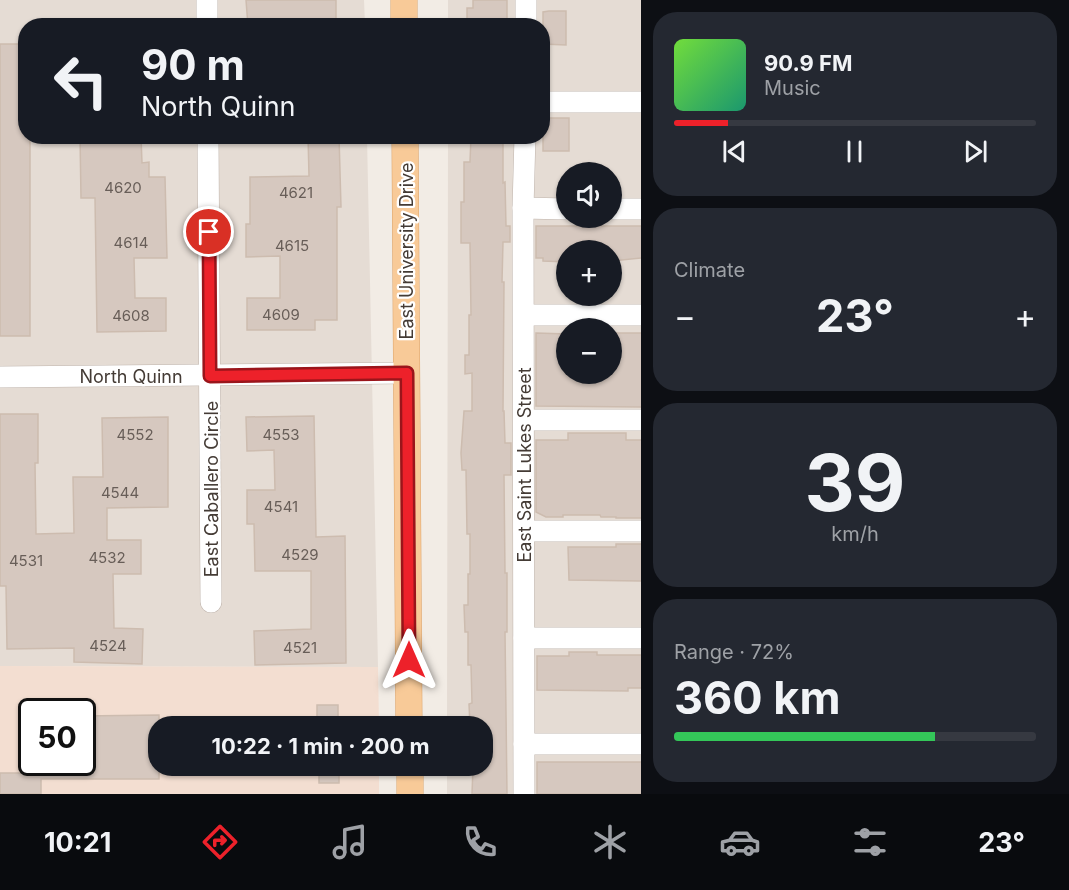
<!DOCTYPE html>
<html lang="en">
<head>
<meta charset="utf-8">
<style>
  :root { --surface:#171b24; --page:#242831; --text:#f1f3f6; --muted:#9ea1a6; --line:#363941; --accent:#ed212a }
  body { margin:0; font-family:Inter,sans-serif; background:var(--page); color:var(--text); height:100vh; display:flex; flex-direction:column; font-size:22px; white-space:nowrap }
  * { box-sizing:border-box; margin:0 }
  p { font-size:20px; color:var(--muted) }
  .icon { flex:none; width:33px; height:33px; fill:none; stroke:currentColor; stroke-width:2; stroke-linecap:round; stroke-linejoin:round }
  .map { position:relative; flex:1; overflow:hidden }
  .side { display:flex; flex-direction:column; gap:12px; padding:12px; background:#0d0f14; width:428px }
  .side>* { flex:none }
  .banner { position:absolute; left:18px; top:18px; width:532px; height:126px; border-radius:24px; box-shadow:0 2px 4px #0004; background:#171b24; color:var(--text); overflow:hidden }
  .fabs { position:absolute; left:556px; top:162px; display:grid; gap:12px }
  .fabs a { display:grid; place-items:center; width:66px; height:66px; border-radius:50%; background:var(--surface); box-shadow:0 2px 4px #0004; font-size:30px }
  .speed { position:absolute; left:18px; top:698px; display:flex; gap:12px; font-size:30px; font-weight:700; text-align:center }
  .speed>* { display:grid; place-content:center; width:78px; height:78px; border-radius:50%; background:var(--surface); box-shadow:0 2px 4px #0004; line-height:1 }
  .speed .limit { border:3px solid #111; border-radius:9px; background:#fff; color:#111 }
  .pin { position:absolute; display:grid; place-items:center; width:51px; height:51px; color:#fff; margin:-26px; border:3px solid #fff; border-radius:50%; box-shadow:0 2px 6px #0007 }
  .me { position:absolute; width:66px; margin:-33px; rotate:0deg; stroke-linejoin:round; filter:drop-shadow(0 0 4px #0008) }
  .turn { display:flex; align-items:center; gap:21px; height:126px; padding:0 24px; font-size:27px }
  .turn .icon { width:78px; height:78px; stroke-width:2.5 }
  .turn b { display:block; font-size:42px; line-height:51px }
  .big { font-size:45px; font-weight:700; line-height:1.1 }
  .side .tile { flex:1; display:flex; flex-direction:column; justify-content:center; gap:9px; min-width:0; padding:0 21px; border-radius:24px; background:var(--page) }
  .side .dial { align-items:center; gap:0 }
  .dial b { font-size:78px; line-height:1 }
  .song { display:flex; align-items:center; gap:18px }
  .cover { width:72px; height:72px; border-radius:9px; background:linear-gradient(135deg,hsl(100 70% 55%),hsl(160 70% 35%)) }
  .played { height:6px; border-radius:3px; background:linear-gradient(90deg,var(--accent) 15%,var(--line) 15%) }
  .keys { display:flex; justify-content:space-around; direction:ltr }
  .heat { display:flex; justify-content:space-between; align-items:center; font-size:33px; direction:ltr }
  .charge { height:9px; border-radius:4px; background:linear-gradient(90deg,#34c759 72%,var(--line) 0) }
  .trip { position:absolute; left:148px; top:716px; width:345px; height:60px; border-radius:24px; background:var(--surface); box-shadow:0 2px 4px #0004; font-weight:700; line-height:60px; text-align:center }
  .tabs { display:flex; height:96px; justify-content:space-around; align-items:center; background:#090b0e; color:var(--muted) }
  .tabs .icon { width:42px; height:42px }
  .tabs .current { color:var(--accent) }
  .tabs b { font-size:27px; color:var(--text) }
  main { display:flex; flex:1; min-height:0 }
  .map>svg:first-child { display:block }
  .residential { fill:#e5dcd4; fill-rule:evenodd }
  .commercial { fill:#f3ded1; fill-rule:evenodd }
  .building { fill:#d6c8bf; stroke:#cdbcaf; stroke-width:1.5 }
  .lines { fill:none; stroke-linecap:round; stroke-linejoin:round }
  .minor-casing { stroke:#bfb4ac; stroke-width:22 }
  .major-casing { stroke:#dca369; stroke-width:27 }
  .minor { stroke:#fff; stroke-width:21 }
  .major { stroke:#f8ca98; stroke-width:26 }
  .route-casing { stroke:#9a151b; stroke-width:15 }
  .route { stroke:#ed212a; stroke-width:10 }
  .labels { text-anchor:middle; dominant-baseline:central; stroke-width:4.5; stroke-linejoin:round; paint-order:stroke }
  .number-label { font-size:15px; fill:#685e58 }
  .street-label { font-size:18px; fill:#443b35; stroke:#fff }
</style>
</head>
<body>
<main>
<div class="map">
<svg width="642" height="794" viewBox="0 0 642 794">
  <rect width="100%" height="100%" fill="#f2ece5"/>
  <g class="residential">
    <path d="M0,0H364L365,25L26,26V136L367,137L378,667L0,666Z"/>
    <path d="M448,0H641V794H447V765H483V726H447L448,137L543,136V26L448,25ZM567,172H612V218H567ZM567,250H612V296H567ZM567,328H612V374H567Z"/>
  </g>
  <path class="commercial" d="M0,666L378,667L379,726H159V765H379V794H0ZM32,711H82V762H32Z"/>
  <g class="building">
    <path d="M246,0H336V26H248Z"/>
    <path d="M473,0H507V26L467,24V8H473Z"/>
    <path d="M549,11H566V45L543,44V12Z"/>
    <path d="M0,44H26V136H30V336H0Z"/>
    <rect x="543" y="118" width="26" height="33"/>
    <path d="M80,136H141L142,163L149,162V177H165L167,258H134L135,298H166V331L97,332L95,198H81Z"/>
    <path d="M308,136H339L341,207H337V320H315V330H247V298H280V256L246,257V224H250V177L309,176Z"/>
    <path d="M471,136H503V183L505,182L506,226H510V242H503L502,282H504L503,411H504L505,443H511V475H504L505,573H507V632H505L507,794H472L473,766L483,767V726H470L469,704L472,703L471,665H468V632H465L464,605H468V574H470V534H467L466,470H462L461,453L464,411H472V373L465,374V355H469V315H471L470,243H461V202H464V162H470Z"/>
    <path d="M536,226H642V258L612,261V250H567V262L543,261V258H536Z"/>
    <path d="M536,333L567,334V374H612V333H642V407L536,406Z"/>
    <path d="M0,414H38V463H35L36,534L74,533L73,477H103L102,418L168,417V507L107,508V540H141V574H113L114,628L143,629L142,664L74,662V648L7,649L6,586H0Z"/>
    <path d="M314,416L316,537L345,536L346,663L255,665L254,631L311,629V571H255L254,524H247V490H275L274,450L247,451L246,417Z"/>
    <path d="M568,433H626V440H642V518H616V517H601L600,515H563V517H546L536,512V440H568Z"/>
    <path d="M616,544H642V581L569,580L568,547H616Z"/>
    <path d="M569,652H597V655H642V688H628V691L537,690V656H569Z"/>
    <rect x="317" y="705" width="21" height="21"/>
    <path d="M159,715V779H41V794H0V773H29L28,762H82V716Z"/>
    <rect x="537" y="762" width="105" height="32"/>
    <rect x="319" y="765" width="20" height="18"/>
  </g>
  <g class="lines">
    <g class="minor-casing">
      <g id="minor">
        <path d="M207,0V26"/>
        <path d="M526,0V26"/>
        <path d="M543,102H642"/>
        <path d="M208,136L211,602"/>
        <path d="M523,208L567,209"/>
        <path d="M612,209H642"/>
        <path d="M524,315H642"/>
        <path d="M0,377L407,373"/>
        <path d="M524,420H642"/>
        <path d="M524,531H642"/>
        <path d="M524,638H642"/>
        <path d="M524,744H642"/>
        <path d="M524,794L523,208L525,136"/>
      </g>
    </g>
    <g class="major-casing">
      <g id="major">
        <path d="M404,0V26"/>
        <path d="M405,136L409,726"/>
        <path d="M410,765V794"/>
      </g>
    </g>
    <use href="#minor" class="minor"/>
    <use href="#major" class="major"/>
  </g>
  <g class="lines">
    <g class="route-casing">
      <path id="route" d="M209,232L210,376L407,373L409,660"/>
    </g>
    <use href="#route" class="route"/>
  </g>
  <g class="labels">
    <g class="number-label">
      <text x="123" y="187">4620</text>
      <text x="296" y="192">4621</text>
      <text x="131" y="242">4614</text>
      <text x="292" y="245">4615</text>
      <text x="281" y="314">4609</text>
      <text x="131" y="315">4608</text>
      <text x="135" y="434">4552</text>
      <text x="281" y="434">4553</text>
      <text x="120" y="492">4544</text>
      <text x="281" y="506">4541</text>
      <text x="300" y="554">4529</text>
      <text x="107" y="557">4532</text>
      <text x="26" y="560">4531</text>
      <text x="108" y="645">4524</text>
      <text x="300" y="647">4521</text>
    </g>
    <g class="street-label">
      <text transform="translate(406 251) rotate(-90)">East University Drive</text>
      <text x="131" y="376">North Quinn</text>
      <text transform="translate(524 465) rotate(-90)">East Saint Lukes Street</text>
      <text transform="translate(211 489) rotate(-90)">East Caballero Circle</text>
    </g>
  </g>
</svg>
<div class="fabs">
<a><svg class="icon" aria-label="sound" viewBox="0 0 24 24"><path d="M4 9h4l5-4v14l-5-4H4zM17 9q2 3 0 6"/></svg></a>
<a>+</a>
<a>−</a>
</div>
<div class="speed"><div class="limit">50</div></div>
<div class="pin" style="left:209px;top:232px;background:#d93025"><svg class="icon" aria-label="arrive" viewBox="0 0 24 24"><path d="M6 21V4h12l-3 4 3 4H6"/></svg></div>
<svg class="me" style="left:409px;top:660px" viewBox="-20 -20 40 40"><path d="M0-17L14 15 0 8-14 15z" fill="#ed212a" stroke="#fff" stroke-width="4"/></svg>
<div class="trip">10:22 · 1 min · 200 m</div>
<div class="banner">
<div class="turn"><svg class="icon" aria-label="left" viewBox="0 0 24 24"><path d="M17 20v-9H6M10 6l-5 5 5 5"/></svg><div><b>90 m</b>North Quinn</div></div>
</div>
</div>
<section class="side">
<div class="tile">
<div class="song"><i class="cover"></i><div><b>90.9 FM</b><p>Music</p></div></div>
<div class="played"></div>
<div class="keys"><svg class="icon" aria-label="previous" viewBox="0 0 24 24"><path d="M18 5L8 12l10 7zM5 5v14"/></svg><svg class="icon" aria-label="pause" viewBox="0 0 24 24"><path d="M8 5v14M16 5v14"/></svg><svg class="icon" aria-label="next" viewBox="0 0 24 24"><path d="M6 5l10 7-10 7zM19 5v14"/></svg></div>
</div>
<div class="tile"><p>Climate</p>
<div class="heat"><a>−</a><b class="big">23°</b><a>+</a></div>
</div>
<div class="tile dial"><b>39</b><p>km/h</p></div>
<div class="tile"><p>Range · 72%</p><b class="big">360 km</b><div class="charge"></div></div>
</section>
</main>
<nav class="tabs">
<b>10:21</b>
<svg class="icon current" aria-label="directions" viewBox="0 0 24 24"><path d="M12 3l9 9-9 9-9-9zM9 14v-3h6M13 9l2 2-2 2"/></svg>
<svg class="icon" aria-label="music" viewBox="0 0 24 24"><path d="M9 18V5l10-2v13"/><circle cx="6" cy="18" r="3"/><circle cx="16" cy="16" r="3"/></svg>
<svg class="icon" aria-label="phone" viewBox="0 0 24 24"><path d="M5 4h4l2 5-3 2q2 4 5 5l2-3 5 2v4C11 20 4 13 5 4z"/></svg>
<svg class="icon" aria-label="climate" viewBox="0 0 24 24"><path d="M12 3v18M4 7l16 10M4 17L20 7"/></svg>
<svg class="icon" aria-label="car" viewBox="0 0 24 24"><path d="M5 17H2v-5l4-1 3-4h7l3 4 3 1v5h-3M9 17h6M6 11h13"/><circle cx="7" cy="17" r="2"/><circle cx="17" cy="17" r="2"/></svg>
<svg class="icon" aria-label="filters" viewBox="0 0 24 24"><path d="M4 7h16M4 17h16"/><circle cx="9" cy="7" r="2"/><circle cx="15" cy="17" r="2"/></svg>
<b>23°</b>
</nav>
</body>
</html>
